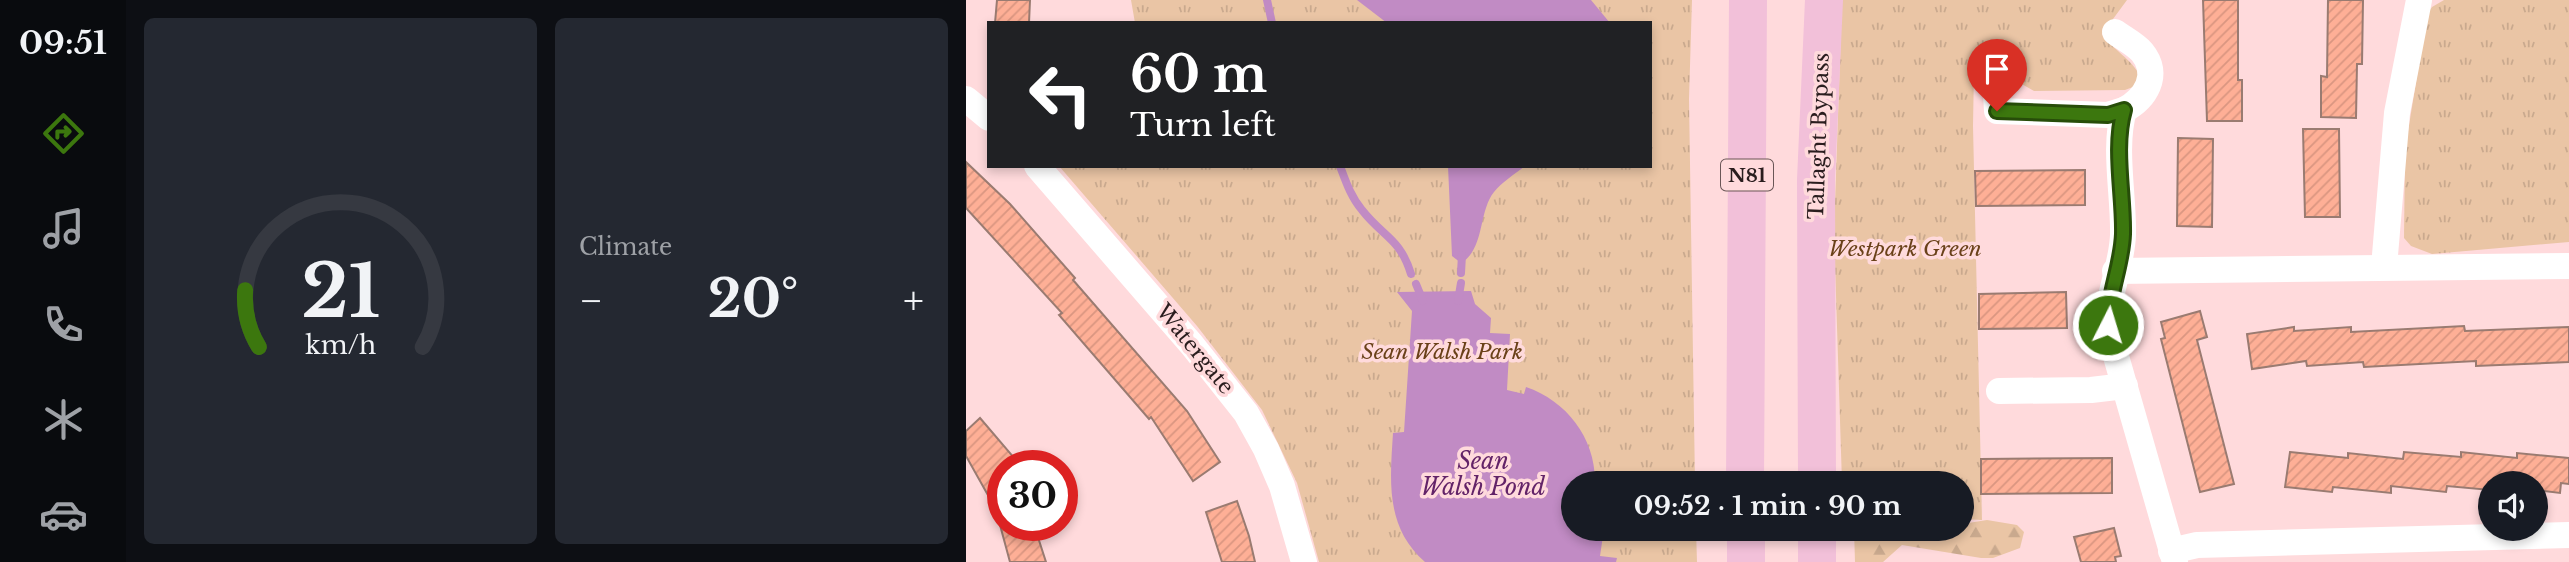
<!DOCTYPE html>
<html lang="en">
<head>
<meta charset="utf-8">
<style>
  :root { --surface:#171b24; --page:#242831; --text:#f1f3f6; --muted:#9ea1a6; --line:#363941; --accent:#3c770e }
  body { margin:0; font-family:"Libre Baskerville",serif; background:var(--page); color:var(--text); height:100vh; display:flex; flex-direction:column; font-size:26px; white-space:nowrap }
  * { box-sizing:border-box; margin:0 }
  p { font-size:23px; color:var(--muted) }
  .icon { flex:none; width:38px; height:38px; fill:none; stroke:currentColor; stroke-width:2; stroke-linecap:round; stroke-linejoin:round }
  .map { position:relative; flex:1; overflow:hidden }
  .side { display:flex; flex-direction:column; gap:18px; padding:18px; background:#0d0f14; width:840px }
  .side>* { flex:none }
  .banner { position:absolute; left:21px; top:21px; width:665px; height:147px; border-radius:0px; box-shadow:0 4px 10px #0003; background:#202124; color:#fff; overflow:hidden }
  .controls { position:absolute; left:1512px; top:471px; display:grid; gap:14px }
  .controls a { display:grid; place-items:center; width:70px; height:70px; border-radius:50%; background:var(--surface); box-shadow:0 4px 10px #0003; font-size:35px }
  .speed { position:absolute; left:21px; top:450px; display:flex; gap:14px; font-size:35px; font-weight:700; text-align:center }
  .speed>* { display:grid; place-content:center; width:91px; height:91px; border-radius:50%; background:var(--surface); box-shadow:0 4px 10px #0003; line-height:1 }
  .speed .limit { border:10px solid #d22; background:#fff; color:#111 }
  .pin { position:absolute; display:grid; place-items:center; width:60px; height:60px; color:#fff; margin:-72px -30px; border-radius:50% 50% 50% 0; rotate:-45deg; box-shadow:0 0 7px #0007 }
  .pin .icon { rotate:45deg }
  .me { position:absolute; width:77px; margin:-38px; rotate:5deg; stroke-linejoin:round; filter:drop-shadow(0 0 5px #0008) }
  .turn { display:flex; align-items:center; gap:24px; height:147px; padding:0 28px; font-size:32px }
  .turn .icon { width:91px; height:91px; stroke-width:2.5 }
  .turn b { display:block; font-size:49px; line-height:60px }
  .big { font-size:52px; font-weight:700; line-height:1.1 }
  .side .card { flex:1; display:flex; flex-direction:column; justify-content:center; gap:10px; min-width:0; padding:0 24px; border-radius:10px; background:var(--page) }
  .side .dial { align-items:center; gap:0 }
  .dial svg { height:182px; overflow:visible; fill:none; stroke:var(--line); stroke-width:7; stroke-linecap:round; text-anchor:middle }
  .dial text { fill:var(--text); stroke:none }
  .heat { display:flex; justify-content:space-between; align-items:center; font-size:38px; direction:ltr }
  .side .tiles { flex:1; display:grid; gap:18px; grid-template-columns:repeat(2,1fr) }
  .trip { position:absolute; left:595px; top:471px; width:413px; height:70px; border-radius:35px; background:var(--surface); box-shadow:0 4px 10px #0003; font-weight:700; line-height:70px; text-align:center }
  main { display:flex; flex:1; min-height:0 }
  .tab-bar { display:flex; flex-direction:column; width:126px; justify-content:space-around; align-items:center; background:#090b0e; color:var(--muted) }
  .tab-bar .icon { width:49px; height:49px }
  .tab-bar .current { color:var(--accent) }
  .tab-bar b { font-size:32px; color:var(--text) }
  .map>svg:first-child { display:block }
  .forest { fill:url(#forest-firs) }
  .park { fill:url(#park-tufts) }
  .water { fill:#c18bc4 }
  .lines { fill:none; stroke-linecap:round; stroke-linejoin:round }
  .stream { stroke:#c18bc4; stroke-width:8 }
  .building { fill:url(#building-hatch); stroke:#9a7b71; stroke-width:2 }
  .minor { stroke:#fff; stroke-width:26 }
  .primary { stroke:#f2c0d9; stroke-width:38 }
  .route-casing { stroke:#274d09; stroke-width:18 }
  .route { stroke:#3c770e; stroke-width:12 }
  .labels { text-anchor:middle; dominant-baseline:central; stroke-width:7; stroke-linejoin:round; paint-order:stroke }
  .shield { fill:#ffdadc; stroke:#6a5657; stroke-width:2 }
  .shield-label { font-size:19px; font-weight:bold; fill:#2a1d1e }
  .street-label { font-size:21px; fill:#2a1d1e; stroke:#ffdadc }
  .park-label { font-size:21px; font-style:italic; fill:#6a4119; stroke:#ffdadc }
  .water-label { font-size:23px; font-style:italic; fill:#632368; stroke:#ffdadc }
</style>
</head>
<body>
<main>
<nav class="tab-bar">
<b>09:51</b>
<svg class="icon current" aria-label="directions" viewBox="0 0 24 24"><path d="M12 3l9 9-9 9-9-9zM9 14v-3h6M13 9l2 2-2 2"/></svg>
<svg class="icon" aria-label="music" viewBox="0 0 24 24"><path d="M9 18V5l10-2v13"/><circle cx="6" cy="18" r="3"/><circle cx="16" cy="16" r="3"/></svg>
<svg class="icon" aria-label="phone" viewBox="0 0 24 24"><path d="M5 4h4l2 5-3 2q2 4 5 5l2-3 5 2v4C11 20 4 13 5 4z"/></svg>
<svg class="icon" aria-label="climate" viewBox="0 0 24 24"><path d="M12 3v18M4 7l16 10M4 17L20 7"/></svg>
<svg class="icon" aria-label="car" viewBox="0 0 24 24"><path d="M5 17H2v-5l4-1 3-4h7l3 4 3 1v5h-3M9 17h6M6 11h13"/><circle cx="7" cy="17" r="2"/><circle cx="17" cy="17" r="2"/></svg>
</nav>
<section class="side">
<div class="tiles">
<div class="card dial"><svg viewBox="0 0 100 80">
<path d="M14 69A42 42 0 1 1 86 69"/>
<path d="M14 69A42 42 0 0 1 8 44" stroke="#3c770e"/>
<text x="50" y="56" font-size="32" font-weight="700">21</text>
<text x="50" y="72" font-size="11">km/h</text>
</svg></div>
<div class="card"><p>Climate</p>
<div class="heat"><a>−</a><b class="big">20°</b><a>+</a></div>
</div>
</div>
</section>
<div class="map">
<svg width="1603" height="562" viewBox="0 0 1603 562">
  <defs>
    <pattern id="forest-firs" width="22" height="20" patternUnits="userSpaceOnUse" patternTransform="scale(1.75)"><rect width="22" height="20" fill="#eac5a5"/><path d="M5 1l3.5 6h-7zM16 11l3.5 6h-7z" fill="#c9a98e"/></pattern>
    <pattern id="park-tufts" width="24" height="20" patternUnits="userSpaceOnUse" patternTransform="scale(1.75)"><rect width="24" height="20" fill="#eac5a5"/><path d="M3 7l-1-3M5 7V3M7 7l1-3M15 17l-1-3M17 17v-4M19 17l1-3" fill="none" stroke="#c9a98e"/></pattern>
    <pattern id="building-hatch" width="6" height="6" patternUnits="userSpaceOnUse" patternTransform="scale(1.75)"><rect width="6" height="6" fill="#feaf96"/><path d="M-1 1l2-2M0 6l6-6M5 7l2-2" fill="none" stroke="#da9681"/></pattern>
  </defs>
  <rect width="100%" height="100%" fill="#ffdadc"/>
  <path class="forest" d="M1021,520L1051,525L1058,532L1054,548L1027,558H1015L936,545L917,562H889L888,529L996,528V524Z"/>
  <g class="park">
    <path d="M165,0H726L723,99L729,483H607V528L730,529L731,562H353L331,483L296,410L231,326L93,166H684V23H169Z"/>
    <path d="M876,0H1161L1136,34C1147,50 1166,59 1174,76L1167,87L1159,90L1068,91L1054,83L1047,72L1008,70L1007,126L1016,520L996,519V483H876L868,233Z"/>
    <path d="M1478,0H1603V242L1466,254L1445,246L1438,238L1439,150L1461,14L1466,7Z"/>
  </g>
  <g class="water">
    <path d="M391,0H625L644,23H421Z"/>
    <path d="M482,166H559C549,174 536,182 528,192C512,212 519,249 495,263L486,256Z"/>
    <path d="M505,291L509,304L525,318L524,333L544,334L541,390L558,394L560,387C601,401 630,439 629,483H607V528L638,529L634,556L651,558L650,562H459C419,527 424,481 427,433L438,432L446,311L431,292Z"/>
  </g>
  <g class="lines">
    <g class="stream">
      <path d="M301,0L306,23"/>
      <path d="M374,166C380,182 385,197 396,210C417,237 434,238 445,274"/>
      <path d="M495,273L496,255"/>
      <path d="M450,284L457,301"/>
      <path d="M492,301L495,283"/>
    </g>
  </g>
  <g class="building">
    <path d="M31,0H64L63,23H29Z"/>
    <path d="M1237,0H1272V80H1276V121H1241Z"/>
    <path d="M1362,0H1397L1396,64H1391L1390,118L1355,117V76L1361,77Z"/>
    <path d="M1337,129H1373L1374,217H1339Z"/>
    <path d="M1212,138L1247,139L1246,227L1211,226Z"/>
    <path d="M0,162L44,204L109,278L107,280L221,411L254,462L227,481L185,417L183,419L93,315L96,313L0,208Z"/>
    <path d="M1119,170V205L1010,206L1009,171Z"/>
    <path d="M1100,292L1101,328L1013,329V294Z"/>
    <path d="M1234,311L1241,337L1231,340L1268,484L1234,492L1195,339L1199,338L1195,322Z"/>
    <path d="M1498,326L1499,331L1603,327V362L1510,366V361L1398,367L1397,362L1341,366L1340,361L1286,369L1281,334L1328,327V331L1385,327V332Z"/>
    <path d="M14,418L55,466H37V522L0,456V431Z"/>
    <path d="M1324,452L1382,458V453L1437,459L1438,452L1495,457V452L1551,458V453L1603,458V484L1595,483L1594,493L1570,490L1571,483H1524V490L1481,486L1480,492L1425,486V493L1367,487L1366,492L1319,487Z"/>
    <path d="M1146,458V493L1015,494V459Z"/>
    <path d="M271,501L283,536L289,562H256L240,512Z"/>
    <path d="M34,525H68L80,562H44Z"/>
    <path d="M1148,528L1155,556L1149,557L1150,562H1115L1108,537Z"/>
  </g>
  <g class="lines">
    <g class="minor">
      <path d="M1149,32C1157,38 1169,44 1176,52C1195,75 1179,99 1158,110"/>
      <path d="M1029,78L1031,111L1142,115L1158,110C1147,148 1158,195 1157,235C1156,265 1142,294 1141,325L1209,562"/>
      <path d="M0,99L23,118"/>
      <path d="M71,166L226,345L280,413L300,449L316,486L338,562"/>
      <path d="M1418,267L1431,113L1453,0"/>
      <path d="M1149,271L1603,266"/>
      <path d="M1033,391L1125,390L1159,386"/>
      <path d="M1205,551L1231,545L1603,535"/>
    </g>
    <g class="primary">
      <path d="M779,483L782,0"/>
      <path d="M851,483L850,180L858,0"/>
      <path d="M780,528V562"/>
      <path d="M851,528V562"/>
    </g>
  </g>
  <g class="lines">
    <g class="route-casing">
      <path id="route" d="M1031,111L1142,115L1158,110C1147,148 1158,195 1157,234C1156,265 1142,294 1142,325"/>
    </g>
    <use href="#route" class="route"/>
  </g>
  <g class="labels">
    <rect class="shield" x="755" y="159.5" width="52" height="31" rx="5"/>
    <g class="shield-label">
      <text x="781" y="175">N81</text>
    </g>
    <g class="street-label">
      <text transform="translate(853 136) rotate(-88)">Tallaght Bypass</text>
      <text transform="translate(229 349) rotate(51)">Watergate</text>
    </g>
    <g class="park-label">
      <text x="939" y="249">Westpark Green</text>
      <text x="476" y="352">Sean Walsh Park</text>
    </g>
    <g class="water-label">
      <text x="517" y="461">Sean<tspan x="517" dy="26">Walsh Pond</tspan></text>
    </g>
  </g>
</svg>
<div class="controls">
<a><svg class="icon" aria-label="sound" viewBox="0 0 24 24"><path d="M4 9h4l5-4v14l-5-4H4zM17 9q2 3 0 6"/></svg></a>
</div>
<div class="speed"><div class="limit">30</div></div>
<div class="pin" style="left:1031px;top:111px;background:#d93025"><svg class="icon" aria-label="arrive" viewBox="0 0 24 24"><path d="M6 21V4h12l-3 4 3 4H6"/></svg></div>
<svg class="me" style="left:1142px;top:325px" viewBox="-20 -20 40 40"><circle r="17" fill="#3c770e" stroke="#fff" stroke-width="3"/><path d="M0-11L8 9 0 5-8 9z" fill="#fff"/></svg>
<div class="trip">09:52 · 1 min · 90 m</div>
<div class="banner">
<div class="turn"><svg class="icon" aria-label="left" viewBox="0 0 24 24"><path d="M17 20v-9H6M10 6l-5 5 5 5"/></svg><div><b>60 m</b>Turn left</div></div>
</div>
</div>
</main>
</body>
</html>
